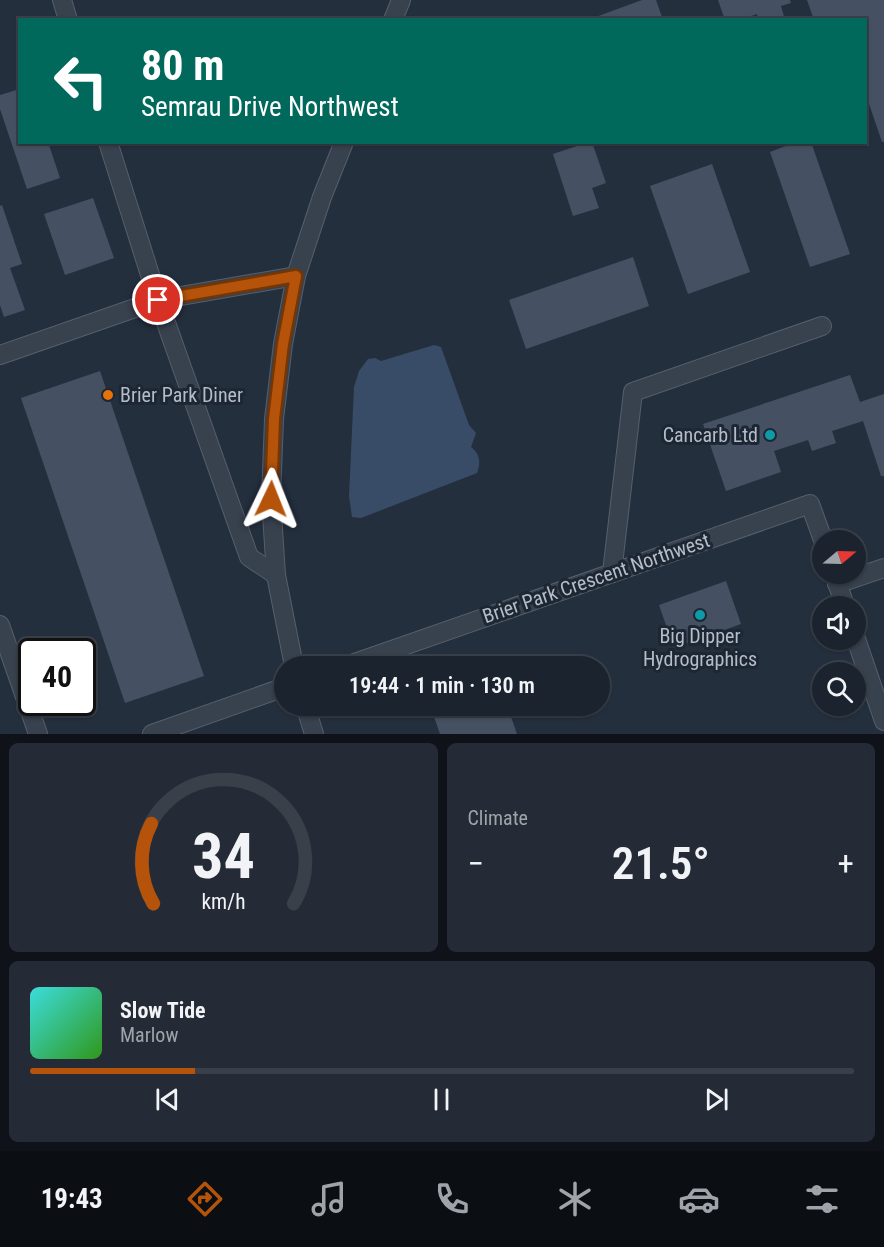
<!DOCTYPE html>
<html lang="en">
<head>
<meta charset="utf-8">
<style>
  :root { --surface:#1b232e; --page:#242b36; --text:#f1f3f6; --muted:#a0a4aa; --line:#39404a; --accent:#b45309 }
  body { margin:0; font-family:"Roboto Condensed",sans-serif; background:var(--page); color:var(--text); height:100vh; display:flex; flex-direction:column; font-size:22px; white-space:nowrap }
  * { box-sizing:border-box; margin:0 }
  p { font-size:20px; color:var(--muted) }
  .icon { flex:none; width:33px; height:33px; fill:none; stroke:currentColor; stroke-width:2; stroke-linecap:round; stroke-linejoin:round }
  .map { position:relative; height:734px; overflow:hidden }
  .side { display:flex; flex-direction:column; gap:9px; padding:9px; background:#0f1319; flex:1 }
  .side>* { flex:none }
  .banner { position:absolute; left:18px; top:18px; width:849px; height:126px; border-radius:0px; box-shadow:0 2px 4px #0004,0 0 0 2px var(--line); background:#00695c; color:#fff; overflow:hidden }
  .needle { width:39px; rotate:71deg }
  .tools { position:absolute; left:812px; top:530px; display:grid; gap:12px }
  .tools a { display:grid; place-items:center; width:54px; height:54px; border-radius:50%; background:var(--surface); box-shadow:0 2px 4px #0004,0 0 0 2px var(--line); font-size:30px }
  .speed { position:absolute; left:18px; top:638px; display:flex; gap:12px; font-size:30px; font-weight:700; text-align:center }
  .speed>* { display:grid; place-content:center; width:78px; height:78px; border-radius:50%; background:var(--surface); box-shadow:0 2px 4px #0004,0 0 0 2px var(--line); line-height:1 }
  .speed .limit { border:3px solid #111; border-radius:9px; background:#fff; color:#111 }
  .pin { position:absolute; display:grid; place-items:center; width:51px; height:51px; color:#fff; margin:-26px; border:3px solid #fff; border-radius:50%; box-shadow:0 2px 6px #0007 }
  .me { position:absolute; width:66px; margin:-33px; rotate:2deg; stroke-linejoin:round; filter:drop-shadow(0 0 4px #0008) }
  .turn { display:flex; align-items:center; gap:21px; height:126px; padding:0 24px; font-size:27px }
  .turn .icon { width:78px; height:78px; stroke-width:2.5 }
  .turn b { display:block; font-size:42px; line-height:51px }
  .big { font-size:45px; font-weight:600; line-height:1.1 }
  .side .card { flex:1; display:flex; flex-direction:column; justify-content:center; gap:9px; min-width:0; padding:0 21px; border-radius:9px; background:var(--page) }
  .side .dial { align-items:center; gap:0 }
  .dial svg { height:156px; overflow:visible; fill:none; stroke:var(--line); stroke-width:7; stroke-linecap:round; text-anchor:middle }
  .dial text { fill:var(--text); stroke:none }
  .song { display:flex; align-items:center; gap:18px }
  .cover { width:72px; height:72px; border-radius:9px; background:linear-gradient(135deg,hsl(180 70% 55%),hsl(110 70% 35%)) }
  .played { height:6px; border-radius:3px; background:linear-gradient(90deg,var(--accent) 20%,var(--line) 20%) }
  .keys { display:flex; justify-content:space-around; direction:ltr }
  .heat { display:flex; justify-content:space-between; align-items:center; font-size:33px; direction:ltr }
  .side .tiles { flex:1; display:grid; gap:9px; grid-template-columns:1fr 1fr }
  .card:last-child { grid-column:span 2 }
  .trip { position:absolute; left:274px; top:656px; width:336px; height:60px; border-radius:30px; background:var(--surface); box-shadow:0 2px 4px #0004,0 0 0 2px var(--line); font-weight:600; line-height:60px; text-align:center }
  .tabs { display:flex; height:96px; justify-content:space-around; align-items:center; background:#0b0e12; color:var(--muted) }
  .tabs .icon { width:42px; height:42px }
  .tabs .on { color:var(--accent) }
  .tabs b { font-size:27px; color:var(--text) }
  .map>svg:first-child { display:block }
  .water { fill:#394c67 }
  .building { fill:#455162 }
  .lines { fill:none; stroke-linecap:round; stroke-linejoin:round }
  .minor-casing { stroke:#565f6c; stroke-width:20 }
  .minor { stroke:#38414e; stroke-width:18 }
  .route-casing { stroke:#753606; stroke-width:15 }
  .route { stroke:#b45309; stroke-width:10 }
  .food-dot { fill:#e8710a; stroke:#1d2633; stroke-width:2 }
  .culture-dot { fill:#0f9aa8; stroke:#1d2633; stroke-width:2 }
  .labels { text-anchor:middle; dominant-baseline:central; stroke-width:6; stroke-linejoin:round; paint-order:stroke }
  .poi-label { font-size:20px; fill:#b4bcc9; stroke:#1d2633; text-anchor:start }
  .street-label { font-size:20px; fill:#b4bcc9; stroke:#1d2633 }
</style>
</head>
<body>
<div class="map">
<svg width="884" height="734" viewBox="0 0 884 734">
  <rect width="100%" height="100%" fill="#242f3e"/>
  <path class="water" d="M434,345L441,347L469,425L476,433L471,447C480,454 481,463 477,473L361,518L352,517L349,496L354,387L359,371L368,359L375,358L381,361Z"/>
  <g class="building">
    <path d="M642,0H656L663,20H593V18Z"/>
    <path d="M718,0H790L791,3L781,6L785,20H758L757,14L740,20H725Z"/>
    <path d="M807,0H884V142H882L866,95V20H814Z"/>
    <path d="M20,89V142H48L60,178L27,189L0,109V95Z"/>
    <path d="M589,142H592L606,183L592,188L599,208L573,216L553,154Z"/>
    <path d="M796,142H811L850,254L810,267L770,152Z"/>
    <path d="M712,164L750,272L688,294L650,186Z"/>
    <path d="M93,198L114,258L65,275L44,214Z"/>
    <path d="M2,205L22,264L10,268L25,310L4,317L0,305V206Z"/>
    <path d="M633,257L649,306L526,349L509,300Z"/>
    <path d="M100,371L204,676L125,703L21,398Z"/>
    <path d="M850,375L860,402L884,394V476H881L863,421L832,431L836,443L812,451L808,440L774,451L781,472L726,491L703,424Z"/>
    <path d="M726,581L741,624L674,648L659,605Z"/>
    <path d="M430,705H507L517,734H440Z"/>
  </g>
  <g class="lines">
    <g class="minor-casing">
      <g id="minor">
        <path d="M62,0L68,20"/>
        <path d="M393,20L401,0"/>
        <path d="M108,142L158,300L249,557L276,575"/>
        <path d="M0,355L158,300L296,276"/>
        <path d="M612,573L633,392L822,326"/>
        <path d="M834,573L845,606"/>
        <path d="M837,584L884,568"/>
        <path d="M0,625L38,734"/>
        <path d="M855,636L884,721"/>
        <path d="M294,666L276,575L271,499L274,419L283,344L296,276L322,197L344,142"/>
        <path d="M346,666L810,504L823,540"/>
        <path d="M305,705L314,734"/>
        <path d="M152,734L285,687"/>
      </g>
    </g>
    <use href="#minor" class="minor"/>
  </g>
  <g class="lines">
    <g class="route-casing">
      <path id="route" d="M158,300L296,276L283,344L274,419L271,499"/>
    </g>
    <use href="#route" class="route"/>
  </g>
  <circle class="food-dot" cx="108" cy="395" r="6"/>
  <g class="culture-dot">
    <circle cx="770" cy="435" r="6"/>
    <circle cx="700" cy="615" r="6"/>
  </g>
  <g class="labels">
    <g class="poi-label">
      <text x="120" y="395">Brier Park Diner</text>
      <text x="758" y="435" text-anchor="end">Cancarb Ltd</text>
      <text x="700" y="636" text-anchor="middle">Big Dipper<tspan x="700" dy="23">Hydrographics</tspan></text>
    </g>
    <g class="street-label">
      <text transform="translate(596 578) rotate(-19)">Brier Park Crescent Northwest</text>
    </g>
  </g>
</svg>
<div class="tools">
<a><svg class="needle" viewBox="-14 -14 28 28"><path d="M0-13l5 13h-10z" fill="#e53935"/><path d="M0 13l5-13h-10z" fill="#a0a4aa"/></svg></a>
<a><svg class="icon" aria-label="sound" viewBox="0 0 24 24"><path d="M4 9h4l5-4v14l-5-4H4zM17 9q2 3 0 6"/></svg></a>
<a><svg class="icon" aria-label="search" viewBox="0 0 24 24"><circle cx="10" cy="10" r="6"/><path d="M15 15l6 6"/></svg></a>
</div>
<div class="speed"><div class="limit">40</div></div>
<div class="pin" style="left:158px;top:300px;background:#d93025"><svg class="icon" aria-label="arrive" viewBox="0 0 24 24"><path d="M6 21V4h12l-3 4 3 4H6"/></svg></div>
<svg class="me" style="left:271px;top:499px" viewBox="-20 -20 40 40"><path d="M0-17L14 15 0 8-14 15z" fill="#b45309" stroke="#fff" stroke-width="4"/></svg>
<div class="trip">19:44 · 1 min · 130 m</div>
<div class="banner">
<div class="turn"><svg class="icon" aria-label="left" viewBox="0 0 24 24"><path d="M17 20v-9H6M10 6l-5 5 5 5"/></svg><div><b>80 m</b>Semrau Drive Northwest</div></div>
</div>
</div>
<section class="side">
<div class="tiles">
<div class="card dial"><svg viewBox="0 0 100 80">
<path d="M14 69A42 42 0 1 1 86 69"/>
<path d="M14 69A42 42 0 0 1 13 28" stroke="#b45309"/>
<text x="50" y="56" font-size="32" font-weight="700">34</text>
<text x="50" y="72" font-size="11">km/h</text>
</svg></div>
<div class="card"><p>Climate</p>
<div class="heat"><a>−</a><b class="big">21.5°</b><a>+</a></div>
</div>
<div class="card">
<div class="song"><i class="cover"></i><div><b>Slow Tide</b><p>Marlow</p></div></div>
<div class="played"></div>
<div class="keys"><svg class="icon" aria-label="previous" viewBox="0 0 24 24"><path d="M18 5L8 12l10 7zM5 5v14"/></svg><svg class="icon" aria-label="pause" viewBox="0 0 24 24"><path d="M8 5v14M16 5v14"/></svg><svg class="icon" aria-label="next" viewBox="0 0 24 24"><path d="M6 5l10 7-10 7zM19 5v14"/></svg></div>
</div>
</div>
</section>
<nav class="tabs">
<b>19:43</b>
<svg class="icon on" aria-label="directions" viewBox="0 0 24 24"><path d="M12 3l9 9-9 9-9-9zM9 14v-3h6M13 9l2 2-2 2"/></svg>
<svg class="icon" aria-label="music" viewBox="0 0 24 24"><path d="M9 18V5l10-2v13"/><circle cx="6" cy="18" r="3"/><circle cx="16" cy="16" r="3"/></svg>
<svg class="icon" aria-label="phone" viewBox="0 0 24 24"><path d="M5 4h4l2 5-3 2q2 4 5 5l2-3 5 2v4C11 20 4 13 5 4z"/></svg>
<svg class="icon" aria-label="climate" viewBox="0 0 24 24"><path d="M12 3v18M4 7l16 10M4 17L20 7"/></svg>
<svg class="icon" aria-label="car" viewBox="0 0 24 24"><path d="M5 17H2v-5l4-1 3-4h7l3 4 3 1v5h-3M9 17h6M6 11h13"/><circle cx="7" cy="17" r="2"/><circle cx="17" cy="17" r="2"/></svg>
<svg class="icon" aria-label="filters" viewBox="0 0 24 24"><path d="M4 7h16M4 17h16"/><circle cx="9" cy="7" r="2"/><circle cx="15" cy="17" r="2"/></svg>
</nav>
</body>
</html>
